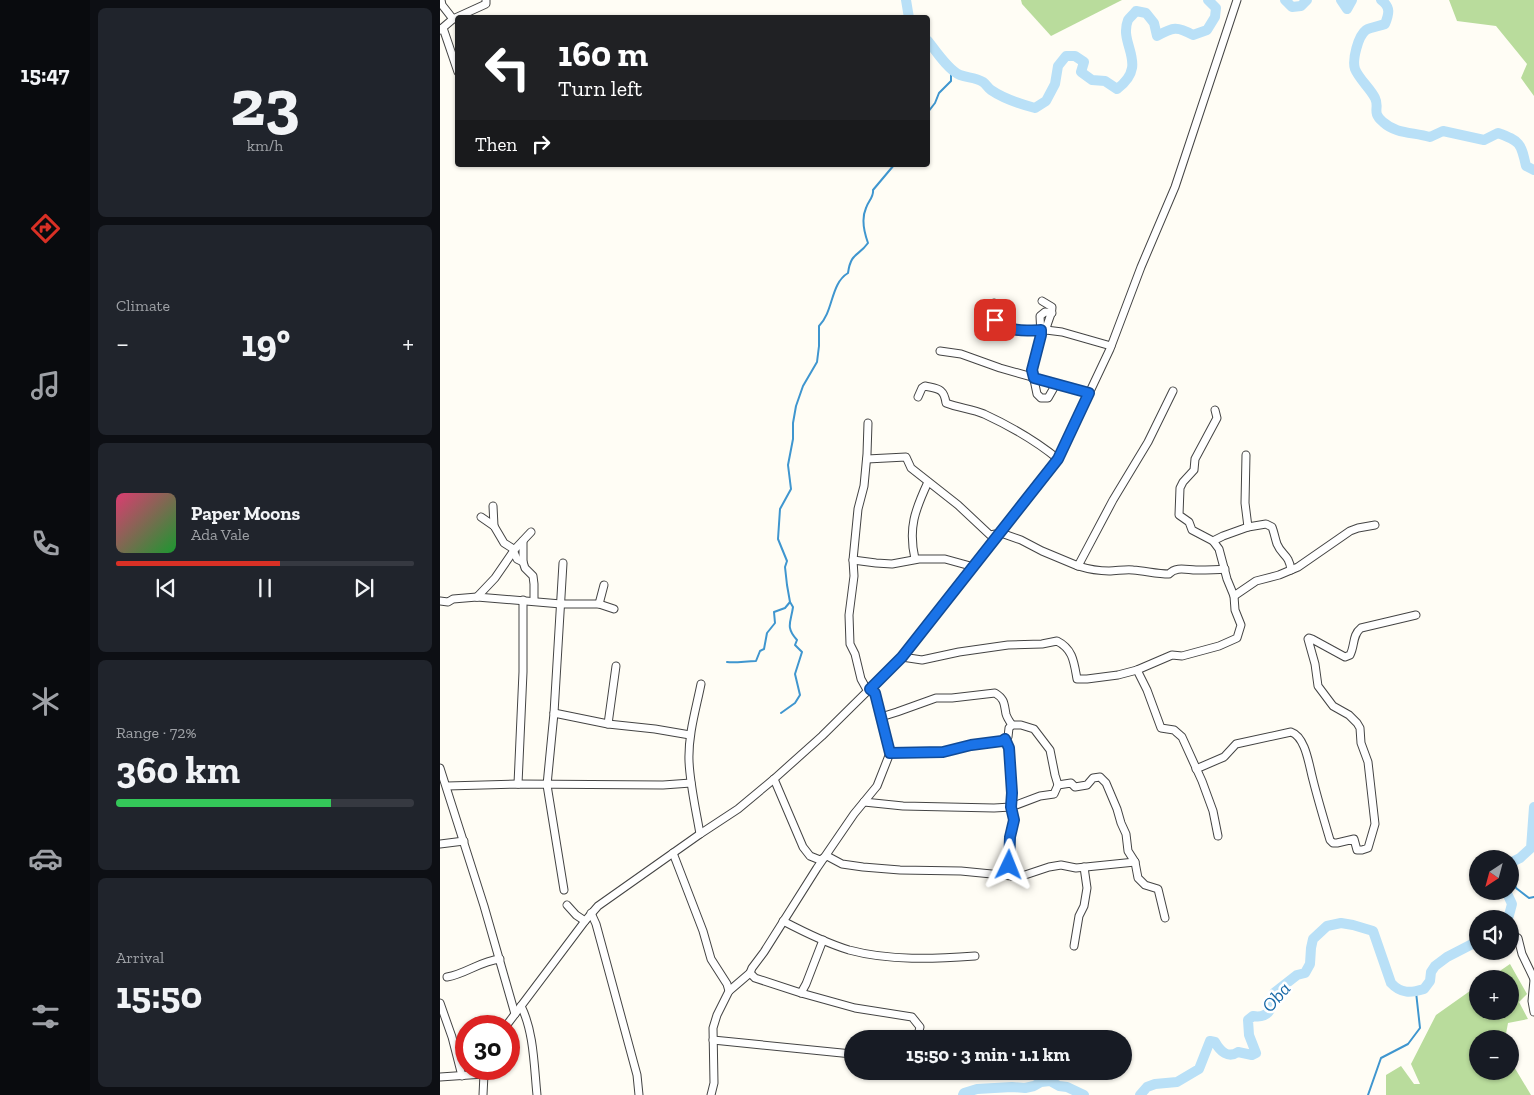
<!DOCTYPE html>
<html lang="en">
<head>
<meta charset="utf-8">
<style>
  :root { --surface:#171b24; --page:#20242c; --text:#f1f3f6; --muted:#9ea1a6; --line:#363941; --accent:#d93025 }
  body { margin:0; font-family:"Zilla Slab",serif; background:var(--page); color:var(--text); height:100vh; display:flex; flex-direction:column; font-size:19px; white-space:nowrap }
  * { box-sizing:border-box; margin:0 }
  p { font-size:16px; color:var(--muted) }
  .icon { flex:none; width:28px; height:28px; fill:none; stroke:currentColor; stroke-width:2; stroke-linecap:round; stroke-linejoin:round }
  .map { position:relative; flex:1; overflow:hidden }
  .side { display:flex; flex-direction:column; gap:8px; padding:8px; background:#0d0f14; width:350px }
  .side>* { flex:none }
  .guide { position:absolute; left:15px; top:15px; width:475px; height:152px; border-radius:5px; box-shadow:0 1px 4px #0004; background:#202124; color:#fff; overflow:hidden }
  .needle { width:32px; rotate:216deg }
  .tools { position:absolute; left:1029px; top:850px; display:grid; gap:10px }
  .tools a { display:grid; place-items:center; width:50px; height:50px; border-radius:50%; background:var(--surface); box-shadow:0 1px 4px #0004; font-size:25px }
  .speed { position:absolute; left:15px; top:1015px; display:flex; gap:10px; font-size:25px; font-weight:700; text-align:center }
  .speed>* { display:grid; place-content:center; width:65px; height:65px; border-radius:50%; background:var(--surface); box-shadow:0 1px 4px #0004; line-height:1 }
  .speed .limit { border:8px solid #d22; background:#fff; color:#111 }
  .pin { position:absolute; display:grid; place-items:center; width:42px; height:42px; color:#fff; margin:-21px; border-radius:10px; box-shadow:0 2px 8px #0006 }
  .me { position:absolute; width:55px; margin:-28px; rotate:2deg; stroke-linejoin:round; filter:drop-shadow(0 0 4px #0008) }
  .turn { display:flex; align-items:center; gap:18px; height:105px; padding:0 20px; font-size:22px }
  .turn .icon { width:65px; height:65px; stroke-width:2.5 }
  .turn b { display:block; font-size:35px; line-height:42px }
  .then { display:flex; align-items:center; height:48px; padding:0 20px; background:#0003; gap:10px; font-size:19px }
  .big { font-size:38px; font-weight:700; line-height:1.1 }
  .side .widget { flex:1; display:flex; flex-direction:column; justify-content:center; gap:8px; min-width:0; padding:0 18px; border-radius:8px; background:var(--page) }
  .side .dial { align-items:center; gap:0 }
  .dial b { font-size:65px; line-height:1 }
  .song { display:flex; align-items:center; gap:15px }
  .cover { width:60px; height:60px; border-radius:8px; background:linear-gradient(135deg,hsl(340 70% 55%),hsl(130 70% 35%)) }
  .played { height:5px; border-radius:2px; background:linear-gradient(90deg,var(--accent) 55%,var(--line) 55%) }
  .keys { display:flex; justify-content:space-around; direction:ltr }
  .heat { display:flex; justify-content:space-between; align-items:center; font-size:28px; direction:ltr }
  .charge { height:8px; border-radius:4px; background:linear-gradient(90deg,#34c759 72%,var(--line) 0) }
  .trip { position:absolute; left:404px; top:1030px; width:288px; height:50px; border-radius:25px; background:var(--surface); box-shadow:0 1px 4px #0004; font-weight:700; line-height:50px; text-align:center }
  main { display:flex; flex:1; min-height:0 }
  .tabs { display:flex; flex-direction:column; width:90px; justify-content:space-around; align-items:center; background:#090b0e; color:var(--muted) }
  .tabs .icon { width:35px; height:35px }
  .tabs .on { color:var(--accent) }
  .tabs b { font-size:22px; color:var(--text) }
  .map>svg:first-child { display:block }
  .forest { fill:#b9dc9c }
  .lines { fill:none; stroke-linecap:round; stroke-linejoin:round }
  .stream { stroke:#3f96cf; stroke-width:2 }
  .river { stroke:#b9e0f7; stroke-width:10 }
  .minor-casing { stroke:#444; stroke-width:9 }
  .minor { stroke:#fff; stroke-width:7 }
  .route-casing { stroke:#114b97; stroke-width:12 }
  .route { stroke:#1a73e8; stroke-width:9 }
  .labels { text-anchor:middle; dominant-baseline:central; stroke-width:5; stroke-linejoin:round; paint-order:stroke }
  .water-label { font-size:19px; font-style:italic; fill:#1768a6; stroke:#fff }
</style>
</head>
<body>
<main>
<nav class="tabs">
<b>15:47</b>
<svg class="icon on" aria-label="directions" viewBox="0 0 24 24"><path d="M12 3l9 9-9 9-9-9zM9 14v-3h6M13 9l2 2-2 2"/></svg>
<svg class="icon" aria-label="music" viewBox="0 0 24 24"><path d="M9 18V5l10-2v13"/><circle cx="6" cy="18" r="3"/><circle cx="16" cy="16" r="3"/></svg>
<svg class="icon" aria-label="phone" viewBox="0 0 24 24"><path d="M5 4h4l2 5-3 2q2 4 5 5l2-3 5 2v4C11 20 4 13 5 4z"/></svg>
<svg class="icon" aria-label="climate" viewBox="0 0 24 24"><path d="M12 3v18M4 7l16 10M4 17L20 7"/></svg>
<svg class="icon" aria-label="car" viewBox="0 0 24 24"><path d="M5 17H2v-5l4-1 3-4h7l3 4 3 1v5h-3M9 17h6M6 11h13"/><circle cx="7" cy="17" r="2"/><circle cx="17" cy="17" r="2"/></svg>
<svg class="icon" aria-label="filters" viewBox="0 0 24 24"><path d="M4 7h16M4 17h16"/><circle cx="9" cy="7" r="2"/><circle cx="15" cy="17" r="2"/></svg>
</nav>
<section class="side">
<div class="widget dial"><b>23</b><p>km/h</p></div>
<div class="widget"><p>Climate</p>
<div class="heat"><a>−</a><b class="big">19°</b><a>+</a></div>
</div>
<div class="widget">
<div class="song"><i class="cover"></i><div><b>Paper Moons</b><p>Ada Vale</p></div></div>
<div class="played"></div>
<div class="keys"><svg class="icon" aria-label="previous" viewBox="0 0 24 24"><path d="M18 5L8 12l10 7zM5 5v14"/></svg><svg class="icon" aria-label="pause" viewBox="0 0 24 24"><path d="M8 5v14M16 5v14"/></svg><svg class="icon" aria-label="next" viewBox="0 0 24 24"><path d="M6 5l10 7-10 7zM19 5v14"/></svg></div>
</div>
<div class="widget"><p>Range · 72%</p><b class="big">360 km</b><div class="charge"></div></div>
<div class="widget"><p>Arrival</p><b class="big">15:50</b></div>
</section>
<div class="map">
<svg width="1094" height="1095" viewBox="0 0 1094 1095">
  <rect width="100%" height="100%" fill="#fffdf5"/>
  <g class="forest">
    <path d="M581,0H682L611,36L582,4Z"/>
    <path d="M1009,0H1094V96L1081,78L1087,64L1056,26L1017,21Z"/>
    <path d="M1070,964L1087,994L1079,1002L1088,1019L1068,1023L1065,1039H1038V1071H1070V1060L1091,1095H946V1075L961,1066L974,1084H980L971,1064L996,1015L1037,986L1038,1011H1070V979H1048Z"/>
  </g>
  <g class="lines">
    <g class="stream">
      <path d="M488,112L495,103L499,93L511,81V69"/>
      <path d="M287,662C297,663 306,661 316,661L320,651L324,649L327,633L335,623L334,612L345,608L350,602"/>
      <path d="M341,713L355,703L360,695L355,674L362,652L355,645L357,640C345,627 351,622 353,607L350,602L347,585L345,567L347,561L338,539L340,509L351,489L348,465L353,439V423L356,406L363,386L377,362L379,346V326C394,311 390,284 408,273C411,252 418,257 428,243C424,232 421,219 426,208C428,201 434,197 433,190L454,165"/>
      <path d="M1070,867L1076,888L1089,898L1094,897"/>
      <path d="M928,1095L941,1058L968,1044L980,1028L976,992"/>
    </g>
    <g class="river">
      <path d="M466,0L469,18"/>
      <path d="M845,0L852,7L861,6L867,0"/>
      <path d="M901,0L907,9L912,0"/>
      <path d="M941,0C951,7 949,14 945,24C940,26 931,27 926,30C918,36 912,60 915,69C919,79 930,88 935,98C940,108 931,112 943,122C956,134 973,132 990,137L1003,131L1044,140L1058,133C1080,141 1081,143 1086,166L1094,170"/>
      <path d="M488,41C495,50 509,71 520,75C528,78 535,77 543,82C546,84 548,88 551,90C564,99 580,104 595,108L606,101L615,84L618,66L626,56H635L644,62L641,72L652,80L665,81L677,89C710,64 678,45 688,20C690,17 694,14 696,11L706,13L714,23L717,36C733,27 737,26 753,35L767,30L775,17L776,8L768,0"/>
      <path d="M1070,863L1080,858L1091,848L1094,807"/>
      <path d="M1066,891L1072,904L1068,919"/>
      <path d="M523,1095L524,1093L537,1089L572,1087L585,1088L594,1086L601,1082L610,1081L619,1086L627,1087L644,1095"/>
      <path d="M700,1095L707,1087L715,1084L737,1082L759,1069L770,1041L775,1042C780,1051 788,1059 798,1052L812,1055L816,1053L809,1035L808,1020L813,1016C831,1019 832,1006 834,993L857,975L865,973L870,964L871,948L873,939L887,926L901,923L913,925L933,931L951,983C961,994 971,993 984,989L990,981L991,972L995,966L1007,957L1038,941"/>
    </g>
    <g class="minor-casing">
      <g id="minor">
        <path d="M1,0L2,5L13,19"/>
        <path d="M3,28L18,72"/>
        <path d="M0,30L13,19L46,4V0"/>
        <path d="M602,301L612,307C612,315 607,322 606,330"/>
        <path d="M554,303L557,309L555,320L565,326L577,331L606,330L622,332L671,346"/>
        <path d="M612,313L605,312L600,316L601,335L592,370L597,394L601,398H608L616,384"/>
        <path d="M500,351L521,354L560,368L649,393"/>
        <path d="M478,397L482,388L485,386C498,389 504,388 506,403C519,408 532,409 544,414C570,426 596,441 618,459"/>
        <path d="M775,410L777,418L755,459L754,470L743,482L740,488L739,515L749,522L752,530L773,541L779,549L787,579L794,596L816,581L839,575L858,567L910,531L918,528L935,525"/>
        <path d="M428,423L427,454L424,486L418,509L413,560L414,576L409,615L410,644L415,654L421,679L426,688L435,693L450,753H488L503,752L531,745L562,741L568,737L569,728L572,725H581L594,729L610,750L615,775L618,785L631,783L635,787L647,785L653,778L660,777L666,783L677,809L681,823L686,834L688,851L695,862L698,878L705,885L718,889L725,918"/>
        <path d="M806,455L805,503L808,527L826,524L832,527C834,532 835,538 837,544C842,556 849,554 851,570"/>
        <path d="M427,459L466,457L471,468L518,505L550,535L561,533L581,540L602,551L638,566L673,500L708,442L733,391"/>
        <path d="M53,506L54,526"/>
        <path d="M41,517L54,526L64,543L72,548L77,559L83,562L85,568L93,576L94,584V601"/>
        <path d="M773,541L783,536L808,527"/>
        <path d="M475,559C468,528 475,510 488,482"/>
        <path d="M413,560L436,563L452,564L479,559H505L534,567"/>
        <path d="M83,562V541"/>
        <path d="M123,563L114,713L107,785L124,890"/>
        <path d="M638,566C648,569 659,571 669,571C677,571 686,569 693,570C706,571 717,574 729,574C736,566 747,570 756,570C765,570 776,570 785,569"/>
        <path d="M37,597L55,578L75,549L91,532"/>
        <path d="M0,601L8,602L13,599L37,597L121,604H159L174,609"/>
        <path d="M159,604L164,585"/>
        <path d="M462,657L482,660L519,652L568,645L602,644L617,641C633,649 634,662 637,679H647L678,675L697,670L732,655L742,656L779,646L797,638L801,625L795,610L794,596"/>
        <path d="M697,670L707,690L721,728L734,730L742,737L762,781L773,811L778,836"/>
        <path d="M114,713L168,724L215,729L250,735"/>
        <path d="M441,717L457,712L496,698H512L555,693C565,699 564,704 566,714C567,718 570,722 572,725"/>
        <path d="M168,724L176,666"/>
        <path d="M565,739L569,748L572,793L571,807L574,820L569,848V865L572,876"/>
        <path d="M0,768L44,906L75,1014"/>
        <path d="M756,769L784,757L796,744L851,732C866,737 869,766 873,780C878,800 884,820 890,840L893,843H897L914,839L917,850H922L928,848L935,824L928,762L921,743L920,728L917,723L909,715L893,706L878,686L875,664L868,639L869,638L872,639L905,657L910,655C915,646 912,635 921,628L976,615"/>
        <path d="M334,779L363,847L370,856L380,860L387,856L402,864L423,867L460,870L521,871L572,876L585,875L609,867L621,865L636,868L695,862"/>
        <path d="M78,784L83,672V600"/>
        <path d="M7,786L78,784L223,785L251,783"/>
        <path d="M424,802L463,806L554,808L571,807L600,796L614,794L618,785"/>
        <path d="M260,834C256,810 250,785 249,761C248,735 256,709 261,684"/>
        <path d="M0,844L24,841"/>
        <path d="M233,853L263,931L271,959L287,984L289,991"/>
        <path d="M127,905L136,915L145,921"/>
        <path d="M151,913L156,924L197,1075L199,1095"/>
        <path d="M343,921C364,932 386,943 409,950C450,961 494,959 535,956"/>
        <path d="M1070,933L1078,938L1082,954L1094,979"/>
        <path d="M634,946L639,916L644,906L647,888L644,867"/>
        <path d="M310,973L315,978L361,993L415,1008L472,1017L480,1027L477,1039"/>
        <path d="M7,977C26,974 40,961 60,959"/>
        <path d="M1094,980L1092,1001L1094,1012"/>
        <path d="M361,993L366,984L383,940"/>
        <path d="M0,1003L12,1037L22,1076"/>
        <path d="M81,1006C94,1032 94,1066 97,1095"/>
        <path d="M66,1026L145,921L158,906L260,834L298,809L334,779L382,736L462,657L618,459L670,349L701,267L735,187L797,0"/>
        <path d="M273,1040L412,1054"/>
        <path d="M0,1077L44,1074"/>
        <path d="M43,1095L44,1074L46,1069"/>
        <path d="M271,1095L274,1083L273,1028L277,1015L289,991L310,973L312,968L324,952L377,868L414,814L437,786L450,753"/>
      </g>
    </g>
    <use href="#minor" class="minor"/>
  </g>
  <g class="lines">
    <g class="route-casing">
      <path id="route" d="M555,320C573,332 580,331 601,330V335L592,370L594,378L649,393L618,459L462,657L430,689L435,693L450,753L503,752L531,745L562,741L565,739L569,748L572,793L571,807L574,820L570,837L569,865"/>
    </g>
    <use href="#route" class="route"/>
  </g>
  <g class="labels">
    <g class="water-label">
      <text transform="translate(836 997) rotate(-49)">Oba</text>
    </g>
  </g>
</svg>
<div class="tools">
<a><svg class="needle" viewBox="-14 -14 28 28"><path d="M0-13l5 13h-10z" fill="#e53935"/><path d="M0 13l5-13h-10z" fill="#9ea1a6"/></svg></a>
<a><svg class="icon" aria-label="sound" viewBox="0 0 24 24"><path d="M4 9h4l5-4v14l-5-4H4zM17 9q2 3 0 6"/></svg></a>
<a>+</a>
<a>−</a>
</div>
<div class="speed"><div class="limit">30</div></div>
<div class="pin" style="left:555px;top:320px;background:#d93025"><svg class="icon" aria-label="arrive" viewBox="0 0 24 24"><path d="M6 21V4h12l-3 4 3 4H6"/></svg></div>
<svg class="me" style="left:569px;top:865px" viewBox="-20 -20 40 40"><path d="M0-17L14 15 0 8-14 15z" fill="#1a73e8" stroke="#fff" stroke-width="4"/></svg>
<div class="trip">15:50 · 3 min · 1.1 km</div>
<div class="guide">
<div class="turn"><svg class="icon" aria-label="left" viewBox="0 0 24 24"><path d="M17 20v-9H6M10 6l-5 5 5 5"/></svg><div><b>160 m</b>Turn left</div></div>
<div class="then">Then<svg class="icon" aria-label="right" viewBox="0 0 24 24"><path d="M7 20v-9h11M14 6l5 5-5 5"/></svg></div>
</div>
</div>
</main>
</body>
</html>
